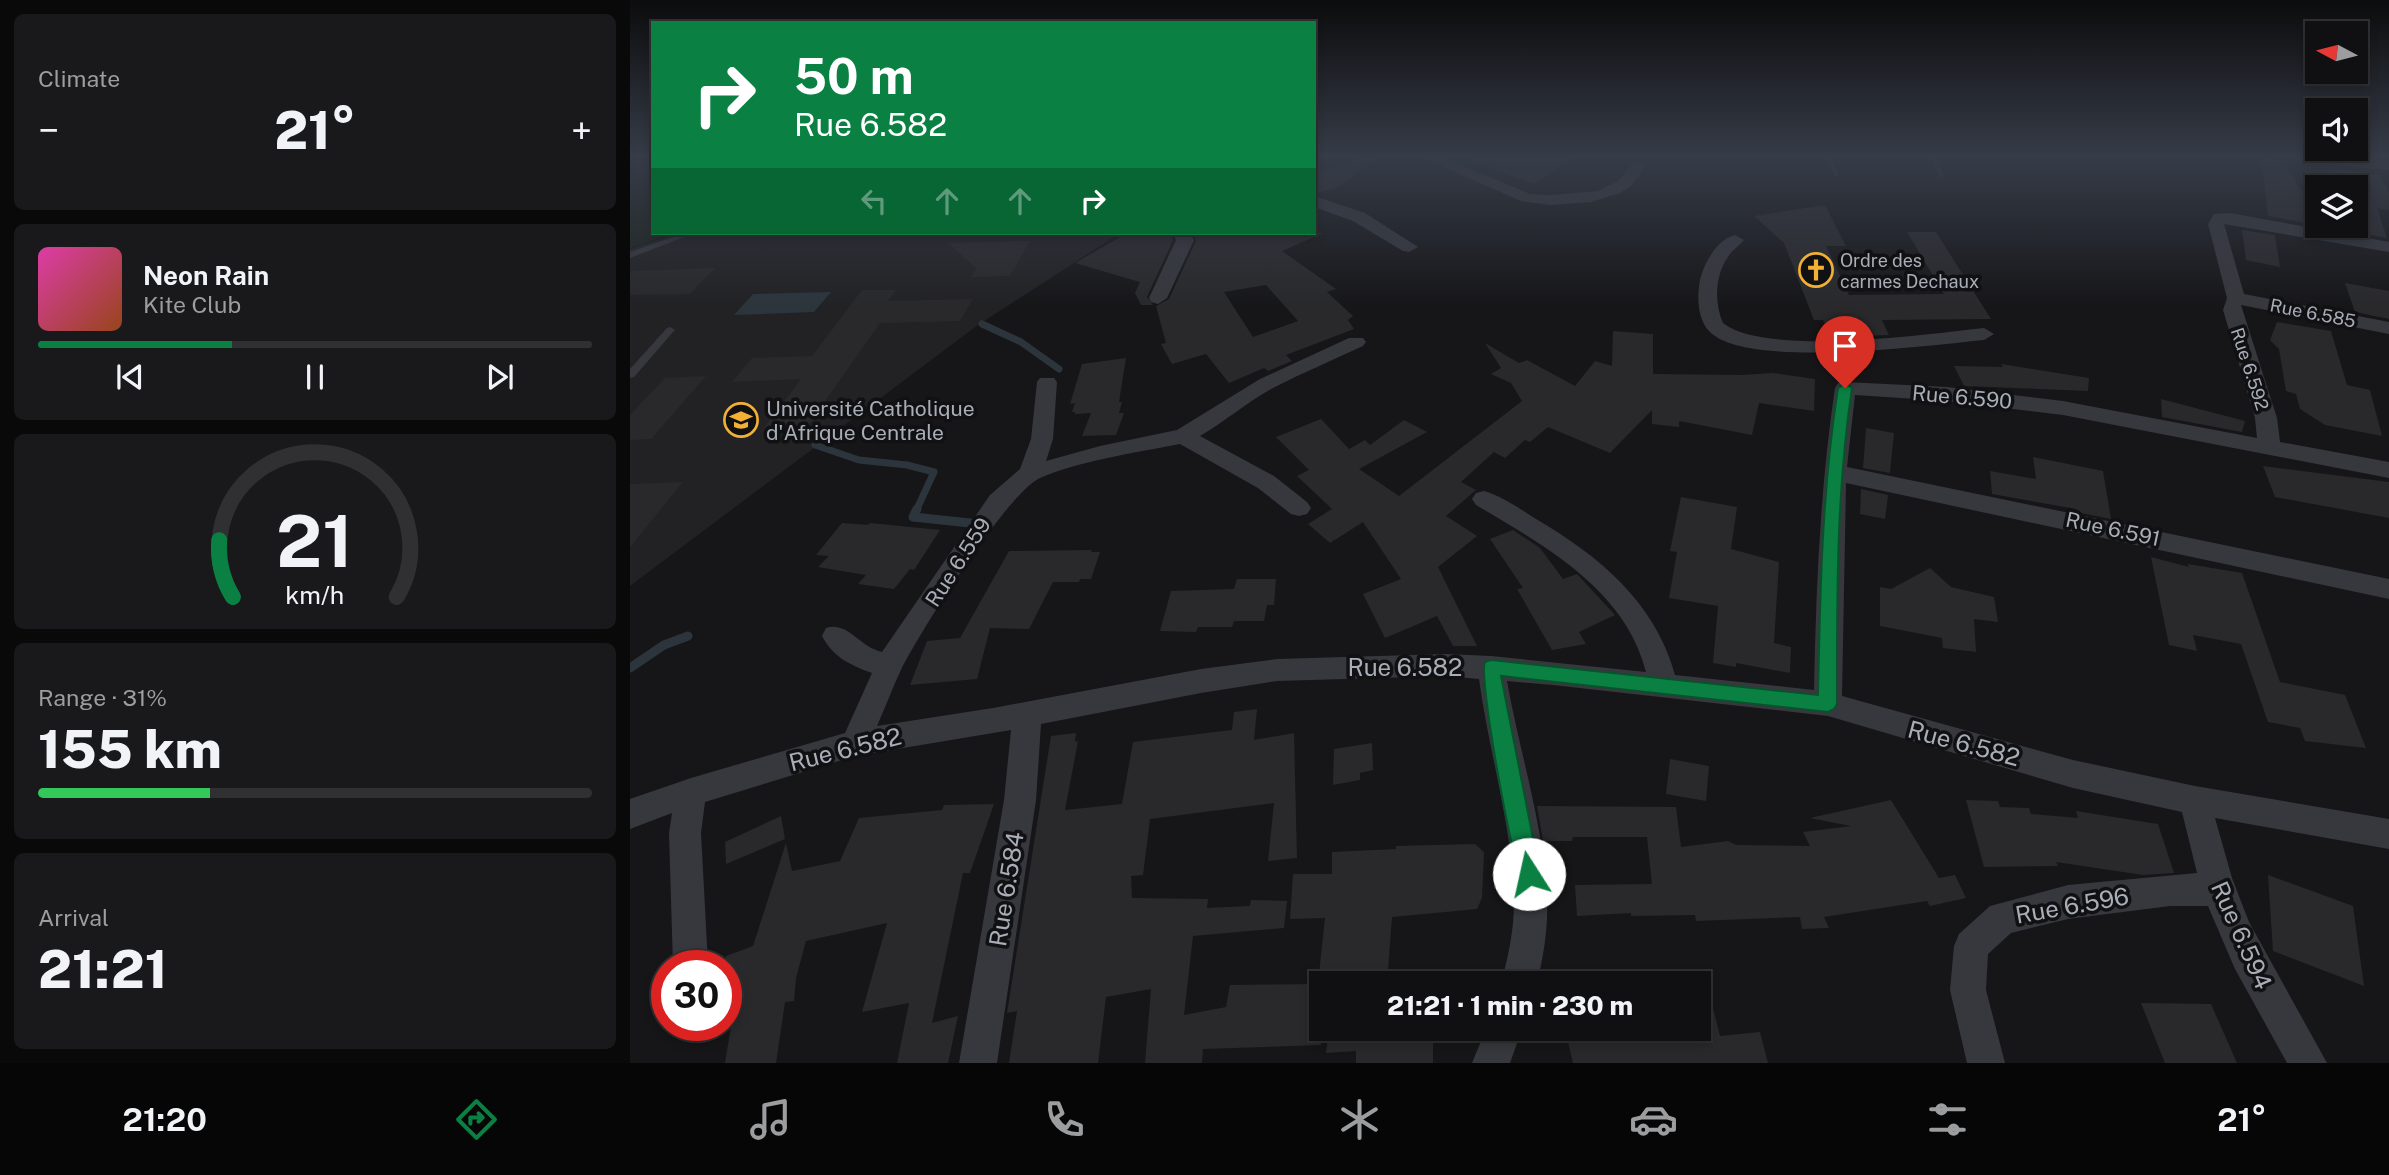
<!DOCTYPE html>
<html lang="en">
<head>
<meta charset="utf-8">
<style>
  :root { --surface:#101012; --page:#19191b; --text:#f1f3f6; --muted:#9c9d9f; --line:#303032; --accent:#0b8043 }
  body { margin:0; font-family:"Public Sans",sans-serif; background:var(--page); color:var(--text); height:100vh; display:flex; flex-direction:column; font-size:26px; white-space:nowrap }
  * { box-sizing:border-box; margin:0 }
  p { font-size:23px; color:var(--muted) }
  .icon { flex:none; width:38px; height:38px; fill:none; stroke:currentColor; stroke-width:2; stroke-linecap:round; stroke-linejoin:round }
  .map { position:relative; flex:1; overflow:hidden }
  .sheet { display:flex; flex-direction:column; gap:14px; padding:14px; background:#09090a; width:630px }
  .sheet>* { flex:none }
  .guide { position:absolute; left:21px; top:21px; width:665px; height:214px; border-radius:0px; box-shadow:0 4px 10px #0003,0 0 0 2px var(--line); background:#0b8043; color:#fff; overflow:hidden }
  .needle { width:46px; rotate:277deg }
  .tools { position:absolute; left:1675px; top:21px; display:grid; gap:14px }
  .tools a { display:grid; place-items:center; width:63px; height:63px; border-radius:0px; background:var(--surface); box-shadow:0 4px 10px #0003,0 0 0 2px var(--line); font-size:35px }
  .speed { position:absolute; left:21px; top:950px; display:flex; gap:14px; font-size:35px; font-weight:700; text-align:center }
  .speed>* { display:grid; place-content:center; width:91px; height:91px; border-radius:50%; background:var(--surface); box-shadow:0 4px 10px #0003,0 0 0 2px var(--line); line-height:1 }
  .speed .limit { border:10px solid #d22; background:#fff; color:#111 }
  .pin { position:absolute; display:grid; place-items:center; width:60px; height:60px; color:#fff; margin:-72px -30px; border-radius:50% 50% 50% 0; rotate:-45deg; box-shadow:0 0 7px #0007 }
  .pin .icon { rotate:45deg }
  .me { position:absolute; width:77px; margin:-38px; rotate:350deg; stroke-linejoin:round; filter:drop-shadow(0 0 5px #0008) }
  .turn { display:flex; align-items:center; gap:24px; height:147px; padding:0 28px; font-size:32px }
  .turn .icon { width:91px; height:91px; stroke-width:2.5 }
  .turn b { display:block; font-size:49px; line-height:60px }
  .lanes { display:flex; align-items:center; height:66px; padding:0 28px; background:#0003; justify-content:center; gap:35px; direction:ltr }
  .lanes .off { opacity:.35 }
  .big { font-size:52px; font-weight:800; line-height:1.1 }
  .sheet .widget { flex:1; display:flex; flex-direction:column; justify-content:center; gap:10px; min-width:0; padding:0 24px; border-radius:10px; background:var(--page) }
  .sheet .dial { align-items:center; gap:0 }
  .dial svg { height:182px; overflow:visible; fill:none; stroke:var(--line); stroke-width:7; stroke-linecap:round; text-anchor:middle }
  .dial text { fill:var(--text); stroke:none }
  .song { display:flex; align-items:center; gap:21px }
  .cover { width:84px; height:84px; border-radius:10px; background:linear-gradient(135deg,hsl(320 70% 55%),hsl(20 70% 35%)) }
  .played { height:7px; border-radius:4px; background:linear-gradient(90deg,var(--accent) 35%,var(--line) 35%) }
  .keys { display:flex; justify-content:space-around; direction:ltr }
  .heat { display:flex; justify-content:space-between; align-items:center; font-size:38px; direction:ltr }
  .charge { height:10px; border-radius:5px; background:linear-gradient(90deg,#34c759 31%,var(--line) 0) }
  .trip { position:absolute; left:679px; top:971px; width:402px; height:70px; border-radius:0px; background:var(--surface); box-shadow:0 4px 10px #0003,0 0 0 2px var(--line); font-weight:800; line-height:70px; text-align:center }
  .menu { display:flex; height:112px; justify-content:space-around; align-items:center; background:#060607; color:var(--muted) }
  .menu .icon { width:49px; height:49px }
  .menu .current { color:var(--accent) }
  .menu b { font-size:32px; color:var(--text) }
  main { display:flex; flex:1; min-height:0 }
  .map>svg:first-child { display:block }
  .built { fill:#222225 }
  .green { fill:#1c231d }
  .water { fill:#2c353c }
  .lines { fill:none; stroke-linecap:round; stroke-linejoin:round }
  .stream-far2 { stroke:#2c353c; stroke-width:5 }
  .stream-far1 { stroke:#2c353c; stroke-width:7 }
  .stream { stroke:#2c353c; stroke-width:9 }
  .building { fill:#29292c; fill-rule:evenodd }
  .service { fill:#37383d; fill-rule:evenodd }
  .minor { fill:#37383d; fill-rule:evenodd }
  .route { fill:#0b8043; stroke:#07532c; stroke-width:2 }
  .labels { text-anchor:middle; dominant-baseline:central; stroke-width:7; stroke-linejoin:round; paint-order:stroke }
  .far-poi-label { font-size:18px; fill:#a8adb8; stroke:#111113; text-anchor:start }
  .far-street-label { font-size:18px; fill:#a8adb8; stroke:#111113 }
  .street-label { font-size:21px; fill:#a8adb8; stroke:#111113 }
  .poi-label { font-size:21px; fill:#a8adb8; stroke:#111113; text-anchor:start }
  .near-street-label { font-size:24px; fill:#a8adb8; stroke:#111113 }
</style>
</head>
<body>
<main>
<section class="sheet">
<div class="widget"><p>Climate</p>
<div class="heat"><a>−</a><b class="big">21°</b><a>+</a></div>
</div>
<div class="widget">
<div class="song"><i class="cover"></i><div><b>Neon Rain</b><p>Kite Club</p></div></div>
<div class="played"></div>
<div class="keys"><svg class="icon" aria-label="previous" viewBox="0 0 24 24"><path d="M18 5L8 12l10 7zM5 5v14"/></svg><svg class="icon" aria-label="pause" viewBox="0 0 24 24"><path d="M8 5v14M16 5v14"/></svg><svg class="icon" aria-label="next" viewBox="0 0 24 24"><path d="M6 5l10 7-10 7zM19 5v14"/></svg></div>
</div>
<div class="widget dial"><svg viewBox="0 0 100 80">
<path d="M14 69A42 42 0 1 1 86 69"/>
<path d="M14 69A42 42 0 0 1 8 44" stroke="#0b8043"/>
<text x="50" y="56" font-size="32" font-weight="700">21</text>
<text x="50" y="72" font-size="11">km/h</text>
</svg></div>
<div class="widget"><p>Range · 31%</p><b class="big">155 km</b><div class="charge"></div></div>
<div class="widget"><p>Arrival</p><b class="big">21:21</b></div>
</section>
<div class="map">
<svg width="1759" height="1063" viewBox="0 0 1759 1063">
  <rect width="100%" height="100%" fill="#161618"/>
  <path class="built" d="M48,233H490L348,325L0,586V249Z"/>
  <path class="green" d="M0,158H23V233H45L0,248Z"/>
  <path class="water" d="M201,292L184,312L104,315L123,294Z"/>
  <g class="lines">
    <g class="stream-far2">
      <path d="M1198,158L1206,174"/>
      <path d="M1304,158L1311,175"/>
    </g>
    <g class="stream-far1">
      <path d="M352,324L391,342L429,369"/>
      <path d="M185,445L229,460L277,465L304,472L286,511"/>
    </g>
    <g class="stream">
      <path d="M287,509L283,517L340,523"/>
      <path d="M0,668L34,645L58,636"/>
    </g>
  </g>
  <g class="building">
    <path d="M727,158H748L706,188L684,194V175Z"/>
    <path d="M841,158H946L904,184L841,161Z"/>
    <path d="M1631,158L1654,160L1671,191L1687,193V225L1638,216Z"/>
    <path d="M1705,169L1750,175L1759,192V210L1747,208L1757,238L1692,226H1726V187H1714Z"/>
    <path d="M1195,205L1216,246H1196L1219,295L1314,294L1277,232H1306L1361,319L1252,320L1259,335L1200,337L1193,320H1184L1154,243L1124,216Z"/>
    <path d="M1612,230L1645,235L1650,267L1616,260Z"/>
    <path d="M497,233H540L543,240L517,297L523,305H511L505,293L510,282L445,263Z"/>
    <path d="M563,233H693L652,251L706,289L697,292L723,316L718,320L724,329L656,355L662,361L638,371L634,368L599,383L576,354L542,364L531,344L536,343L526,306L539,299L566,241ZM636,285L668,321L623,337L594,292Z"/>
    <path d="M400,241L380,276L341,277L346,268L318,243Z"/>
    <path d="M85,268L60,294L0,295V271Z"/>
    <path d="M1715,283L1759,291V319L1725,312Z"/>
    <path d="M232,290H266L258,301L343,299L330,321L250,323L177,427L133,429L171,379L102,382L122,358L182,356Z"/>
    <path d="M1647,322L1701,331L1717,385L1740,390L1752,436L1695,425L1670,409L1666,394L1656,391L1649,349L1640,340Z"/>
    <path d="M983,331L1023,334V374L1112,375L1143,373L1185,379L1184,411L1129,403L1122,435L1049,421V427L1022,424V410L980,453L918,427L900,442L895,440L875,458L864,452L831,482L846,490L816,516L847,536L808,567L847,646H823L807,616L755,638L733,594L771,579L733,522L700,543L678,524L702,509L667,476L679,470L646,437L691,419L719,449L735,440L740,445L774,420L797,432L729,469L769,496L892,401L881,383L861,374L871,368L855,343L889,363L897,360L945,386L965,361L982,366Z"/>
    <path d="M496,358L489,402H492L489,413H494L486,435L452,436L461,413L445,414V412H442L445,403L440,404L452,364Z"/>
    <path d="M1371,364L1459,378L1458,391L1334,386L1324,366L1373,367Z"/>
    <path d="M76,376L21,439L0,440V415L35,378Z"/>
    <path d="M1531,399L1615,421L1612,432L1532,417Z"/>
    <path d="M1236,428L1264,433L1260,473L1233,468Z"/>
    <path d="M1403,457L1473,471L1481,519L1446,512V509L1362,494L1360,471L1406,479Z"/>
    <path d="M1633,466L1759,482V518L1645,497Z"/>
    <path d="M53,482L0,547V484Z"/>
    <path d="M1231,489L1258,495L1255,519L1230,514Z"/>
    <path d="M1051,497L1107,507L1101,549L1149,562L1144,643L1161,647L1160,673L1106,663V667L1083,663L1088,606L1039,598L1047,552L1040,551Z"/>
    <path d="M212,523L238,525L240,523L310,530L284,570L280,569L264,589L228,584L236,575L188,567L199,556L186,555Z"/>
    <path d="M883,530L910,548L933,579L947,574L985,615L949,632L956,644L922,650L887,589L893,588L860,539Z"/>
    <path d="M462,550L461,552H470L461,579H450L449,582H423L399,629L360,628L347,679L280,685L297,641L330,638L379,551Z"/>
    <path d="M1521,557L1559,567L1558,564L1612,573L1650,682L1715,695L1736,748L1675,741L1670,728L1638,722L1611,644L1563,635L1567,651L1539,645Z"/>
    <path d="M1300,568L1321,587L1364,597L1368,622L1344,619L1346,652L1313,648L1312,638L1250,626V587L1261,589Z"/>
    <path d="M607,579H646L644,605H637L634,621H604L602,627H568L566,632L530,631L541,591L604,589Z"/>
    <path d="M627,709L624,740L664,733L667,858L638,861L644,803L520,819L513,875L501,876L502,898L578,899L577,908L620,906L621,900L657,901L654,928L563,936L554,1015L596,1007L600,985L691,984V1045L573,1049L572,1063H515L521,989L476,997L468,1063H379L387,1011L377,1013L421,736L446,733L445,742L448,741L435,810L492,804L503,742L602,730L604,712Z"/>
    <path d="M742,743L743,770L730,773V780L703,785L704,749Z"/>
    <path d="M1040,759L1079,766L1076,801L1036,794Z"/>
    <path d="M1261,800L1309,878L1325,875L1336,898L1300,906L1297,901L1194,917L1199,928L1172,929L1170,917L1066,921L1065,915L1001,916V913L947,916L945,885L1022,884L1017,837H943L942,841H913L907,806L1046,807L1051,847L1098,841L1106,845L1180,846L1173,832L1221,826L1180,818Z"/>
    <path d="M1336,800L1368,801L1370,807L1399,808L1401,814L1448,818L1446,811L1528,824L1544,873L1513,875L1426,862L1428,866L1354,867Z"/>
    <path d="M364,804L340,873H333L302,1023L328,1016L318,1063H267L279,1003L232,1012L257,923L176,941L166,978L164,1001L155,1002L146,1063H95L102,1020L96,1022V956L123,946L156,843L162,871L210,861L229,818L312,810L314,805Z"/>
    <path d="M151,816L155,839L96,864L95,842Z"/>
    <path d="M845,844L854,852L852,898L847,909L762,917L757,984L688,983L695,918L660,919L663,874H702V852L766,849V846Z"/>
    <path d="M1638,875L1723,906L1734,986L1643,951Z"/>
    <path d="M1077,984L1090,1036L1130,1032L1138,1063H943L935,1029H1069V985Z"/>
    <path d="M1511,1003L1581,1004L1607,1063H1535Z"/>
    <path d="M699,1029H795V1037H803V1063H726V1051L696,1053Z"/>
  </g>
  <g class="lines">
    <g class="service">
      <path d="M54,233H65L0,258V252Z"/>
      <path d="M40,327L45,330L43,332L4,377L0,378V369L37,328Z"/>
    </g>
    <g class="minor">
      <path d="M793,158H814L900,194L920,195L968,191L988,181L1002,164L1007,162L1015,167L1001,186L990,193L961,202L920,205L891,201Z"/>
      <path d="M1670,158L1759,160V170L1677,163Z"/>
      <path d="M684,196L735,213L788,247L779,252L773,251L723,221L684,207Z"/>
      <path d="M1600,213L1759,242V252L1594,224L1614,294L1759,322V334L1611,305L1647,418L1650,442L1759,462V478L1433,415L1317,401L1225,395L1217,467L1759,579V599L1216,483L1212,696L1443,760L1565,786L1759,819V849L1585,818L1602,878L1619,922L1697,1063H1657L1605,969L1578,906H1540L1438,919L1381,933L1358,954L1356,990L1375,1063H1337L1320,990L1324,946L1329,934L1360,906L1438,885L1567,873L1552,812L1443,788L1198,716L923,685L877,681C890,755 915,828 917,904C918,931 913,957 907,984H871C878,957 884,931 884,903C883,827 859,754 849,679L816,676L647,681L571,693L411,724L406,800L367,1063H329L374,800L381,730L225,756L75,802L71,833L78,964L43,966L39,833L42,813L0,829V799L61,778L215,733L242,673C220,665 203,657 192,636L196,628C218,621 229,647 252,652L360,495L390,469L401,439L407,382L410,378H424L427,382L423,439L416,461L470,446L547,430L630,379L719,338H733L736,342L733,346C703,360 672,373 643,388C617,402 596,421 570,436L644,476L677,502L681,508L677,514L669,516L661,514L628,488L550,444C509,452 448,461 410,478C377,493 288,635 270,672C262,689 255,708 247,726L363,708L571,669L647,659L816,654L861,656L1016,672C995,589 913,545 846,505L842,499L846,493L854,491C872,496 890,509 906,519C969,556 1025,602 1045,675L1184,690C1186,589 1190,488 1205,388L1208,383L1215,382L1317,387L1433,401L1627,438L1625,418L1593,310L1597,298L1578,224L1584,214Z"/>
      <path d="M543,233H560L564,240L537,298L528,304L521,302L519,298L546,240Z"/>
      <path d="M1105,235L1114,240C1109,246 1102,250 1098,257C1085,275 1084,303 1093,323C1136,357 1298,334 1354,328L1364,334L1354,340C1302,345 1114,370 1079,331C1067,318 1067,296 1070,280C1074,263 1087,239 1105,235Z"/>
      <path d="M856,1029H892L880,1063H842Z"/>
    </g>
  </g>
  <linearGradient id="sky" x2="0" y2="1"><stop stop-color="#0c0c0d"/><stop offset="0.51" stop-color="#363c48"/><stop offset="1" stop-color="#363c48" stop-opacity="0"/></linearGradient>
  <rect width="1759" height="307" fill="url(#sky)"/>
  <path class="route" d="M1215,384L1222,388C1206,493 1207,599 1207,704L1204,709L1198,712L871,676L910,874L907,882L899,885L892,882C882,860 848,677 855,662L861,660L1188,695C1190,593 1192,490 1208,388Z"/>
  <defs>
    <g id="church-ring" transform="scale(1.75)"><circle r="9.5" fill="#111113" stroke="#f2b134" stroke-width="1.5"/><path d="M-1.2-6h2.4v3.5h3.3v2.4h-3.3V6h-2.4V-.1h-3.3v-2.4h3.3Z" fill="#f2b134"/></g>
    <g id="university-ring" transform="scale(1.75)"><circle r="9.5" fill="#111113" stroke="#f2b134" stroke-width="1.5"/><path d="M0-5L7-2L0 1L-7-2ZM-4 1L0 2.5L4 1V4Q0 6-4 4Z" fill="#f2b134"/></g>
  </defs>
  <g fill-rule="evenodd">
    <use href="#church-ring" x="1186" y="270"/>
    <use href="#university-ring" x="111" y="420"/>
  </g>
  <g class="labels">
    <g class="far-poi-label">
      <text x="1210" y="260">Ordre des<tspan x="1210" dy="21">carmes Dechaux</tspan></text>
    </g>
    <g class="far-street-label">
      <text transform="translate(1683 313) rotate(11)">Rue 6.585</text>
      <text transform="translate(1620 369) rotate(72)">Rue 6.592</text>
    </g>
    <g class="street-label">
      <text transform="translate(1332 397) rotate(5)">Rue 6.590</text>
      <text transform="translate(1483 529) rotate(12)">Rue 6.591</text>
      <text transform="translate(328 562) rotate(-57)">Rue 6.559</text>
    </g>
    <g class="poi-label">
      <text x="136" y="408">Université Catholique<tspan x="136" dy="24">d'Afrique Centrale</tspan></text>
    </g>
    <g class="near-street-label">
      <text x="775" y="667">Rue 6.582</text>
      <text transform="translate(1334 743) rotate(15)">Rue 6.582</text>
      <text transform="translate(215 749) rotate(-14)">Rue 6.582</text>
      <text transform="translate(376 889) rotate(-81)">Rue 6.584</text>
      <text transform="translate(1442 905) rotate(-10)">Rue 6.596</text>
      <text transform="translate(1612 935) rotate(66)">Rue 6.594</text>
    </g>
  </g>
</svg>
<div class="tools">
<a><svg class="needle" viewBox="-14 -14 28 28"><path d="M0-13l5 13h-10z" fill="#e53935"/><path d="M0 13l5-13h-10z" fill="#9c9d9f"/></svg></a>
<a><svg class="icon" aria-label="sound" viewBox="0 0 24 24"><path d="M4 9h4l5-4v14l-5-4H4zM17 9q2 3 0 6"/></svg></a>
<a><svg class="icon" aria-label="layers" viewBox="0 0 24 24"><path d="M12 4l9 5-9 5-9-5zM3 14l9 5 9-5"/></svg></a>
</div>
<div class="speed"><div class="limit">30</div></div>
<div class="pin" style="left:1215px;top:388px;background:#d93025"><svg class="icon" aria-label="arrive" viewBox="0 0 24 24"><path d="M6 21V4h12l-3 4 3 4H6"/></svg></div>
<svg class="me" style="left:899px;top:874px" viewBox="-20 -20 40 40"><circle r="19" fill="#fff"/><path d="M0-13L10 11 0 6-10 11z" fill="#0b8043"/></svg>
<div class="trip">21:21 · 1 min · 230 m</div>
<div class="guide">
<div class="turn"><svg class="icon" aria-label="right" viewBox="0 0 24 24"><path d="M7 20v-9h11M14 6l5 5-5 5"/></svg><div><b>50 m</b>Rue 6.582</div></div>
<div class="lanes"><svg class="icon off" aria-label="left" viewBox="0 0 24 24"><path d="M17 20v-9H6M10 6l-5 5 5 5"/></svg><svg class="icon off" aria-label="ahead" viewBox="0 0 24 24"><path d="M12 20V5M6 11l6-6 6 6"/></svg><svg class="icon off" aria-label="ahead" viewBox="0 0 24 24"><path d="M12 20V5M6 11l6-6 6 6"/></svg><svg class="icon" aria-label="right" viewBox="0 0 24 24"><path d="M7 20v-9h11M14 6l5 5-5 5"/></svg></div>
</div>
</div>
</main>
<nav class="menu">
<b>21:20</b>
<svg class="icon current" aria-label="directions" viewBox="0 0 24 24"><path d="M12 3l9 9-9 9-9-9zM9 14v-3h6M13 9l2 2-2 2"/></svg>
<svg class="icon" aria-label="music" viewBox="0 0 24 24"><path d="M9 18V5l10-2v13"/><circle cx="6" cy="18" r="3"/><circle cx="16" cy="16" r="3"/></svg>
<svg class="icon" aria-label="phone" viewBox="0 0 24 24"><path d="M5 4h4l2 5-3 2q2 4 5 5l2-3 5 2v4C11 20 4 13 5 4z"/></svg>
<svg class="icon" aria-label="climate" viewBox="0 0 24 24"><path d="M12 3v18M4 7l16 10M4 17L20 7"/></svg>
<svg class="icon" aria-label="car" viewBox="0 0 24 24"><path d="M5 17H2v-5l4-1 3-4h7l3 4 3 1v5h-3M9 17h6M6 11h13"/><circle cx="7" cy="17" r="2"/><circle cx="17" cy="17" r="2"/></svg>
<svg class="icon" aria-label="filters" viewBox="0 0 24 24"><path d="M4 7h16M4 17h16"/><circle cx="9" cy="7" r="2"/><circle cx="15" cy="17" r="2"/></svg>
<b>21°</b>
</nav>
</body>
</html>
